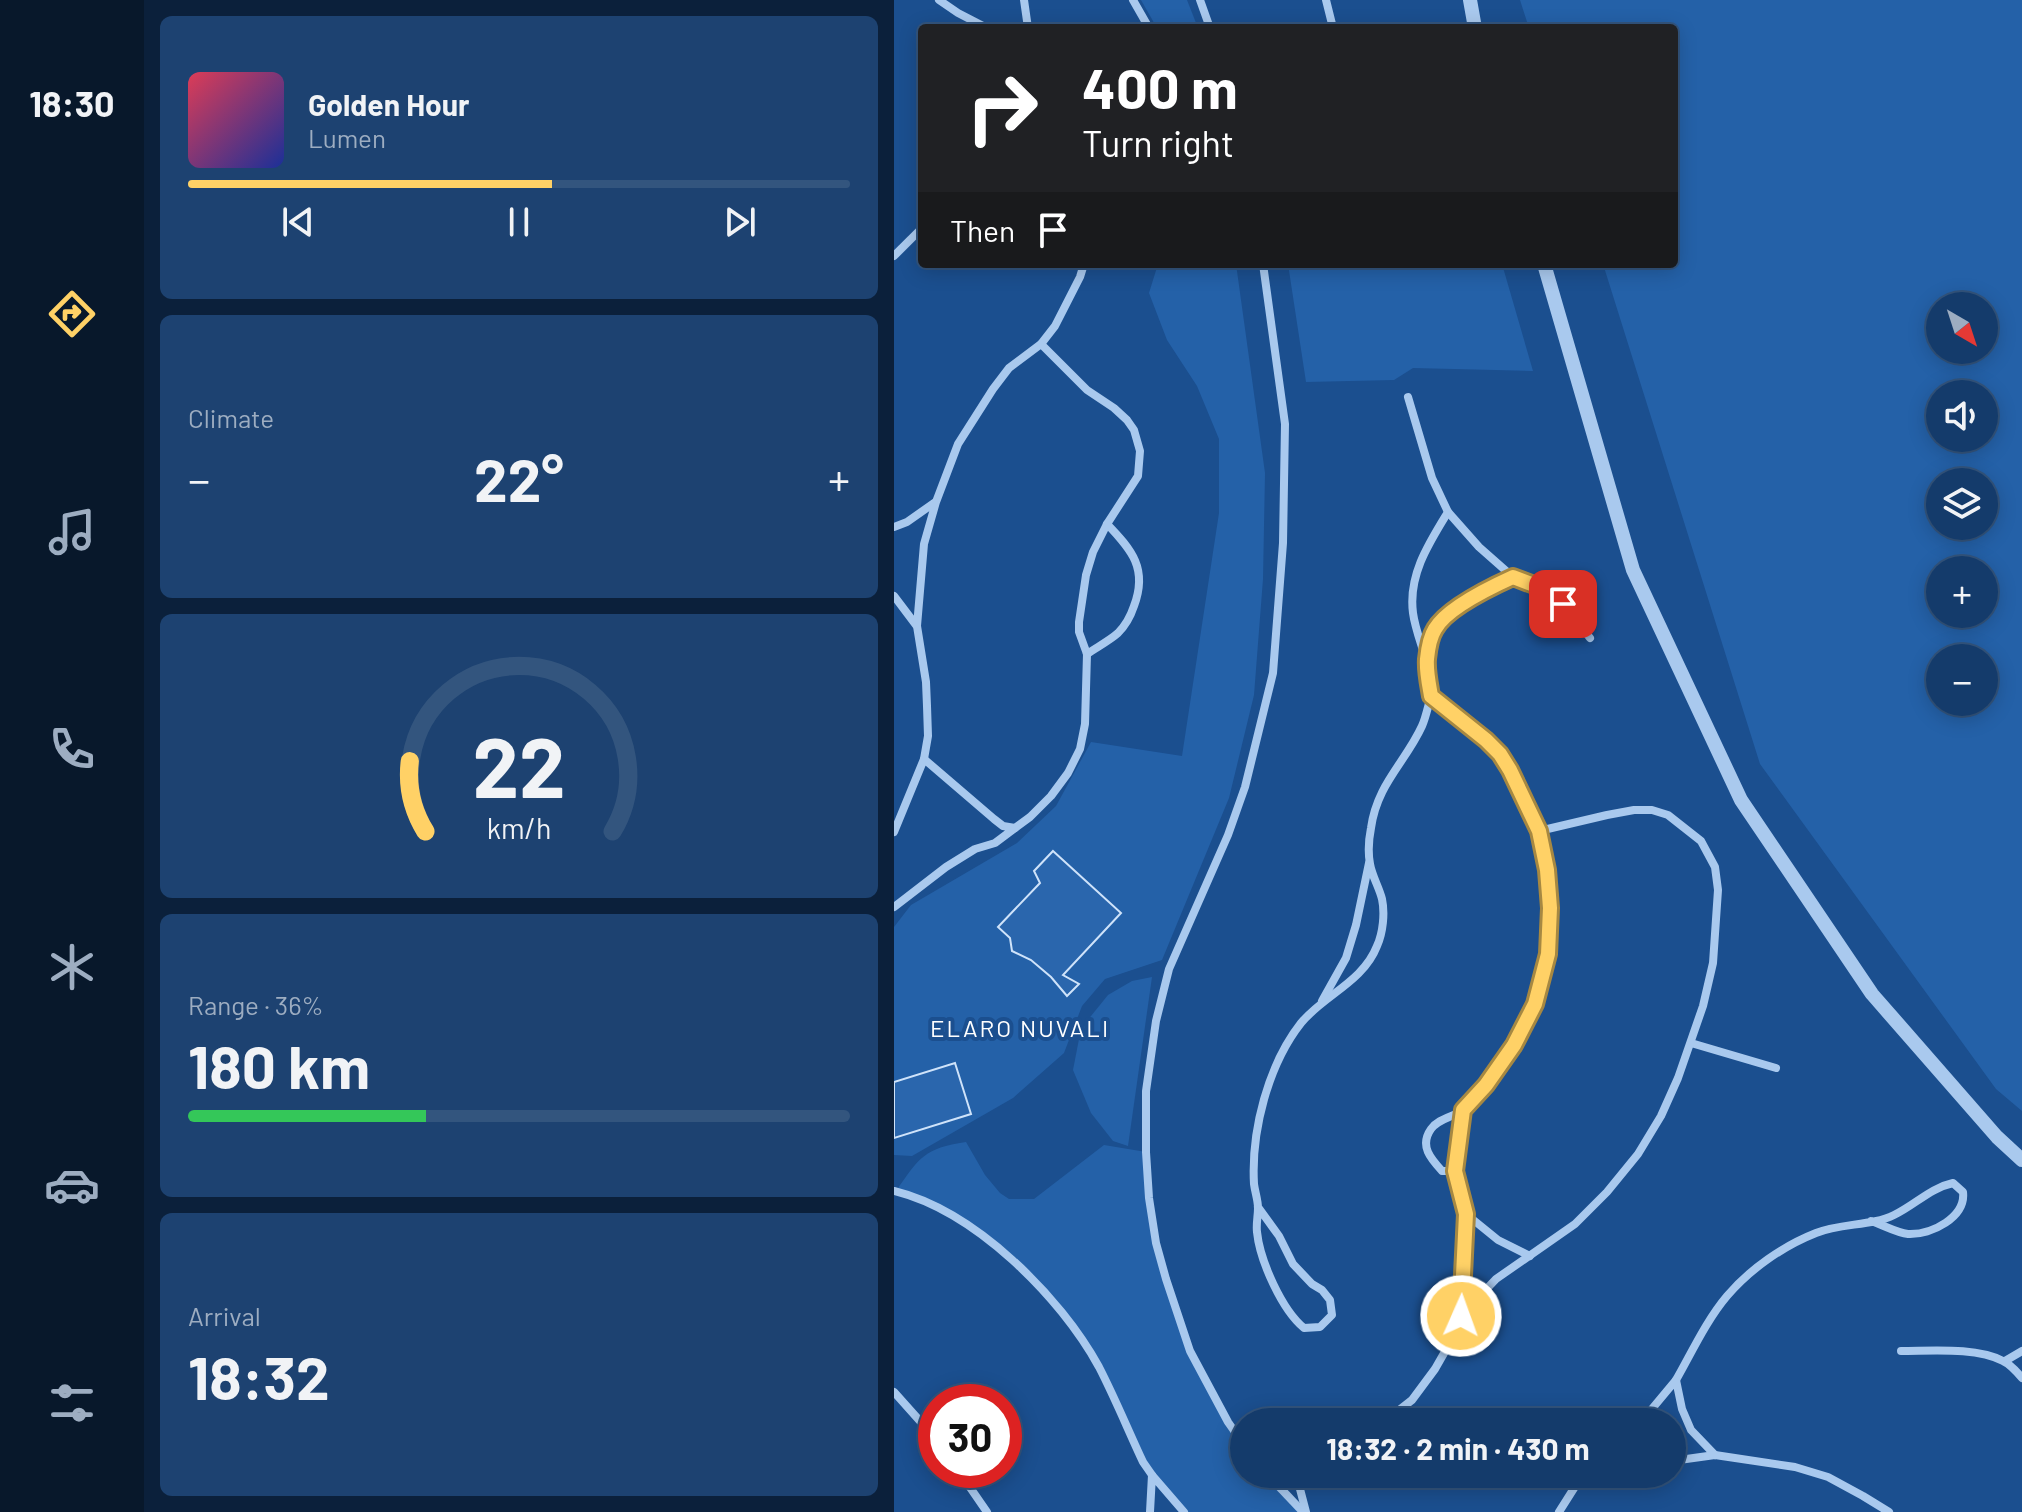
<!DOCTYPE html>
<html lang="en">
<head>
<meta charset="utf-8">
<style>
  :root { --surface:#143b6b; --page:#1d4271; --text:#f1f3f6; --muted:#9dadc1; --line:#33557e; --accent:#ffd166 }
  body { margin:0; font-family:Barlow,sans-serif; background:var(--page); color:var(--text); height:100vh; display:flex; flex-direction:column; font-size:30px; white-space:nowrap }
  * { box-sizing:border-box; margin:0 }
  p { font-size:26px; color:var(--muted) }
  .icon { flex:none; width:44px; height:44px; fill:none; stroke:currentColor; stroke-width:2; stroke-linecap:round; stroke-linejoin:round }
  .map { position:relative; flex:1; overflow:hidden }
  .sheet { display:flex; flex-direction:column; gap:16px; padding:16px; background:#0b203b; width:750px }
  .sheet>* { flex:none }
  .hud { position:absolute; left:24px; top:24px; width:760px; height:244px; border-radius:8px; box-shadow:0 4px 20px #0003,0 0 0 2px var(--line); background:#202124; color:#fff; overflow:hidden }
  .needle { width:52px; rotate:141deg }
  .fabs { position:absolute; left:1032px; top:292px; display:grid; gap:16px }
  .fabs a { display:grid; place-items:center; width:72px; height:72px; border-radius:50%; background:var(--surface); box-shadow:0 4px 20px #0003,0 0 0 2px var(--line); font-size:40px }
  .speed { position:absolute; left:24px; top:1384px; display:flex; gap:16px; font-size:40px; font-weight:700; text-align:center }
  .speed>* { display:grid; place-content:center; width:104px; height:104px; border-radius:50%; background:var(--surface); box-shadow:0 4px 20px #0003,0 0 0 2px var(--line); line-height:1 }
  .speed .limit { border:12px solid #d22; background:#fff; color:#111 }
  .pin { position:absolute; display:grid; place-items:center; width:68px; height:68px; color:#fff; margin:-34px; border-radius:16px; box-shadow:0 4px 12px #0006 }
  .me { position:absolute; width:88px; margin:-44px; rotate:2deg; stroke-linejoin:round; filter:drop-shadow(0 0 6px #0008) }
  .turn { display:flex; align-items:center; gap:28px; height:168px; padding:0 32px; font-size:36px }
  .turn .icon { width:104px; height:104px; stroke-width:2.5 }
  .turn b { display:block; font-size:56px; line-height:68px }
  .then { display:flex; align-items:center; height:76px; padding:0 32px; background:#0003; gap:16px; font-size:30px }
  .big { font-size:60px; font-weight:700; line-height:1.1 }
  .sheet .card { flex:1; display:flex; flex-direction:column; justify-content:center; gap:12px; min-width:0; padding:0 28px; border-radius:12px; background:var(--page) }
  .sheet .dial { align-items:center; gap:0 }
  .dial svg { height:208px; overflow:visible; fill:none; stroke:var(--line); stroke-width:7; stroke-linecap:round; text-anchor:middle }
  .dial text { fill:var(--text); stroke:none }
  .song { display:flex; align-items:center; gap:24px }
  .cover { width:96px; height:96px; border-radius:12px; background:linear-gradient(135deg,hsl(350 70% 55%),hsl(230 70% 35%)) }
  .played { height:8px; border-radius:4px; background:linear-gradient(90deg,var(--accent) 55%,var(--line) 55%) }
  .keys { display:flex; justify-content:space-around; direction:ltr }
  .heat { display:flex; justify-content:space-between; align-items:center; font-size:44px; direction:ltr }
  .charge { height:12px; border-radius:6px; background:linear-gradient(90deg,#34c759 36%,var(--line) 0) }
  .trip { position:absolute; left:336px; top:1408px; width:456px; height:80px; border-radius:40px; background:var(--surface); box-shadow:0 4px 20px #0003,0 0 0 2px var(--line); font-weight:700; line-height:80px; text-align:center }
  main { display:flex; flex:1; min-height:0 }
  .menu { display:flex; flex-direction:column; width:144px; justify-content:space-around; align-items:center; background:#08182b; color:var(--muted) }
  .menu .icon { width:56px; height:56px }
  .menu .on { color:var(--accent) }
  .menu b { font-size:36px; color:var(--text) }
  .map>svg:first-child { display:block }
  .green { fill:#2461a8; fill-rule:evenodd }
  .building { fill:#2a66ad; stroke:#cfe3fa; stroke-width:2 }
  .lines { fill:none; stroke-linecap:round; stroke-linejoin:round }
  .minor { stroke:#a9c9ee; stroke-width:8 }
  .tertiary { stroke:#a9c9ee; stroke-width:14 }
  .route-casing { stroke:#a68842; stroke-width:20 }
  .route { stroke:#ffd166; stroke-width:14 }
  .labels { text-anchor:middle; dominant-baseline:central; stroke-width:8; stroke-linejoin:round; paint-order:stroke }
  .neighbourhood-label { font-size:24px; letter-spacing:2px; fill:#fff; stroke:#1b4f8f }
</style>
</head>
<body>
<main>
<nav class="menu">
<b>18:30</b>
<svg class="icon on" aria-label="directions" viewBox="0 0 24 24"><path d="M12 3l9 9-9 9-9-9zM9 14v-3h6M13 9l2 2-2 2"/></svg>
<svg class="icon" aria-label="music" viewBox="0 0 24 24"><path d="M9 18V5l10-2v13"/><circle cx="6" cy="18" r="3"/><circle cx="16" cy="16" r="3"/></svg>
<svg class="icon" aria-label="phone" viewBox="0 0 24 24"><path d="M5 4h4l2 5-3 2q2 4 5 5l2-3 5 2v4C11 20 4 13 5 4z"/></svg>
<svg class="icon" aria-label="climate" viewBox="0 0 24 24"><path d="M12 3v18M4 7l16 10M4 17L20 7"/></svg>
<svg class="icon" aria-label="car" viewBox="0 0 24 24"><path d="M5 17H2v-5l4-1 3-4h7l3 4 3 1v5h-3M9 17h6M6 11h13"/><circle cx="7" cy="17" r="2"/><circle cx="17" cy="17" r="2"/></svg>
<svg class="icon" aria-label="filters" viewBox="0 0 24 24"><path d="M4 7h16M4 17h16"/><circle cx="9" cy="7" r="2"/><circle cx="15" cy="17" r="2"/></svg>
</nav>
<section class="sheet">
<div class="card">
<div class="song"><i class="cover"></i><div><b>Golden Hour</b><p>Lumen</p></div></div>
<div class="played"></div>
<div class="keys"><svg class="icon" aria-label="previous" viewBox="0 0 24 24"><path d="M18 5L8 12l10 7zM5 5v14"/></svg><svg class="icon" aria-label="pause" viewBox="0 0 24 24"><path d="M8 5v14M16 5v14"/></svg><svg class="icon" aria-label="next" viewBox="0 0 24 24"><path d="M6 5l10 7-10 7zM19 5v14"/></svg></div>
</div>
<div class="card"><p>Climate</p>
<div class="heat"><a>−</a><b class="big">22°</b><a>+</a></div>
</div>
<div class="card dial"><svg viewBox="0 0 100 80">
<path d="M14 69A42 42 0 1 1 86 69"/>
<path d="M14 69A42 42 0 0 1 8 42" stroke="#ffd166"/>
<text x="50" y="56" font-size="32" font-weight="700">22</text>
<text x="50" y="72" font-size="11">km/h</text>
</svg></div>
<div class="card"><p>Range · 36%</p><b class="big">180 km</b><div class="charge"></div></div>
<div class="card"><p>Arrival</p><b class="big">18:32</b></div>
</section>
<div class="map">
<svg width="1128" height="1512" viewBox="0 0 1128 1512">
  <rect width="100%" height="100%" fill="#1b4f8f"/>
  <g class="green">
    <path d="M247,0H293L304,28H263Z"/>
    <path d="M626,0H1128V1111L1102,1089L866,764L709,264H780V28H635ZM1090,306V350H1046V306ZM1090,394V438H1046V394ZM1090,482V526H1046V482ZM1090,570V614H1046V570ZM1090,658V702H1046V658Z"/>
    <path d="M264,264H342L371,473L369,579L360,695L335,798L268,960L211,979L188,1006L170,1053L119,1098L18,1156L0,1155V927L17,905L123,843L162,806L197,742L288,756L325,513V439L303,386L273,340L255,293Z"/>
    <path d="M394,264H608L639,371L519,368L500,380L412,382Z"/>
    <path d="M258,977L234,1146L219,1141L197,1113L179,1070L185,1039L193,1021L214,995L238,981Z"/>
    <path d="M72,1142L91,1175L106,1193L115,1199H140L210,1145L252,1152L262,1243L296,1351L350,1445V1474H373L409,1512H290L258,1475L204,1366L161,1304L83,1230L2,1191C25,1158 30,1148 72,1142Z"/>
  </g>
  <g class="building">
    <path d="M159,851L227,913L169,975L185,984L173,996L157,977L137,960L118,951L116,938L104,927L146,883L140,871Z"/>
    <path d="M61,1063L77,1114L0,1138V1082Z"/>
  </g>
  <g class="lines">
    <g class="minor">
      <path d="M45,0L64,13L93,28"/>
      <path d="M130,0L134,28"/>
      <path d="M239,0L255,28"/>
      <path d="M306,0L316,28"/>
      <path d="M432,0L439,28"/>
      <path d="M0,256L28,228"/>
      <path d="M514,397L538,478L554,512L585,547L619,577L648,588L669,604L696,638"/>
      <path d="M0,527L13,522L40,503"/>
      <path d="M0,596L22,625"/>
      <path d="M193,654C203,647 215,641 224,633C231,626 237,615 240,606C254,569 238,550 213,524"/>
      <path d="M531,657C527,643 521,628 519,613C514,575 535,543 554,512"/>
      <path d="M537,696C535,684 532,671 533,659C534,649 536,637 541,629C553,608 597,587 619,577"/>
      <path d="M30,759L34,736L33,706L32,682L23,626L30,544L42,502L64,444L99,389L115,368L147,344L161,326L186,277L190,264"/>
      <path d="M121,828L136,817L157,796L174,773L186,749L191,724L193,654L185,632V622L192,575L199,552L213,524L244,476L246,451L240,430L233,420L220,408L193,390L147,344"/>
      <path d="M0,832L30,759L100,819L109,826L121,828L101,843L81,849L52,867L0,907"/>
      <path d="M428,1001L452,958L462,925L475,863"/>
      <path d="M797,1043L882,1068"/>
      <path d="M0,1191C81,1211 166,1296 205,1367C221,1398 234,1430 249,1462L258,1475"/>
      <path d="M364,1207L385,1236L399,1264L418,1284L428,1290L436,1300L438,1315L426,1327L410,1328C388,1310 366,1261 363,1232C362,1224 364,1216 364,1208C364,1200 361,1192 360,1184C357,1131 374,1065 407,1023C430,995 469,982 483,946C489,933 491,913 488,899C485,887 478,876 476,864C474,853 475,838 477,828C483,784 511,763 528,726C532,717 534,706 537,696C559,714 590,733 607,755C614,765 619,777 624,787C632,802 640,816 645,832C666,899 658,990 618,1049C606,1067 585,1099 568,1111C558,1117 544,1119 537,1129C525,1146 537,1159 548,1171H561"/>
      <path d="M572,1214L604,1240L636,1256"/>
      <path d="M567,1315L572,1214L561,1171L569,1110"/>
      <path d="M1007,1351C1038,1351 1082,1347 1109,1361C1116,1364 1123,1372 1128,1378"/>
      <path d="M1111,1361L1128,1351"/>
      <path d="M782,1380C798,1352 812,1321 833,1296C856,1269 889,1246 922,1233C947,1223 978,1226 1000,1215C1021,1205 1036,1188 1059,1183L1069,1192C1072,1217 1038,1235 1014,1234C1003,1233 989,1225 977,1221"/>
      <path d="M0,1392L42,1439"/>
      <path d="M490,1422L518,1400L541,1369L557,1341L567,1316L602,1279L681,1224L713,1192L744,1154L767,1116L784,1078L809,1006L819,963L824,890L821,867L807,841L774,815L758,810H740L713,815L645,831"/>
      <path d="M747,1422L782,1380L788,1409L797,1430L821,1455"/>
      <path d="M350,1445L334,1422L296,1351L272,1279L262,1243L255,1198L252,1152V1091L262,1021L275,969L334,835L351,787L379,673L389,543L391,424L369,264"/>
      <path d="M778,1461L821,1455L901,1467L934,1477L969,1496L995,1512"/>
      <path d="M64,1470L93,1512"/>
      <path d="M373,1474L409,1512"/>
      <path d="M408,1474L406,1489L412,1512"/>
      <path d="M256,1512L258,1475L290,1512"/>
      <path d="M665,1512L689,1474"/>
    </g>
    <g class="tertiary">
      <path d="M576,0L581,28"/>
      <path d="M650,264L739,570L847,800L978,994L1103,1137L1128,1160"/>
    </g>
  </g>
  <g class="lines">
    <g class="route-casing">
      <path id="route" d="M567,1316L572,1214L561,1171L569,1110L592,1085L620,1045L641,1004L654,954L656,908L653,870L645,831L616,770L606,754L592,740L537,696C535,684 532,671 533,659C534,649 536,637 541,629C553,608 597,587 619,577L648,588L669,604"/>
    </g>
    <use href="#route" class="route"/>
  </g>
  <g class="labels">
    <g class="neighbourhood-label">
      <text x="126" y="1027">ELARO NUVALI</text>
    </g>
  </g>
</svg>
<div class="fabs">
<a><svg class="needle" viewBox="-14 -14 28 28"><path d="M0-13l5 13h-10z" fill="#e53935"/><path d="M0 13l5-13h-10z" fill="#9dadc1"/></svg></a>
<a><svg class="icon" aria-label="sound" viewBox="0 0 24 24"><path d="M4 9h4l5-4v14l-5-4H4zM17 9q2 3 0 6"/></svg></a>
<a><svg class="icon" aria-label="layers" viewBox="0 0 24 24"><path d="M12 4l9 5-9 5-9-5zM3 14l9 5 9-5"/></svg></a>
<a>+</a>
<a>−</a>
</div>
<div class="speed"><div class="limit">30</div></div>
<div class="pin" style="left:669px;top:604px;background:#d93025"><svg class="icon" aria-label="arrive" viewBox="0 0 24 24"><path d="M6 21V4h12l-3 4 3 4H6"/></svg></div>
<svg class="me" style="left:567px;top:1316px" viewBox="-20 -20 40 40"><circle r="17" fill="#ffd166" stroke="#fff" stroke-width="3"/><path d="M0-11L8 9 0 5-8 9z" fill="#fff"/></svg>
<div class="trip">18:32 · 2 min · 430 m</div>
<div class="hud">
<div class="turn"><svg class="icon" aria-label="right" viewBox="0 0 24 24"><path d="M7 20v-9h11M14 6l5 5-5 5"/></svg><div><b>400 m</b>Turn right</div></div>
<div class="then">Then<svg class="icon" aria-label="arrive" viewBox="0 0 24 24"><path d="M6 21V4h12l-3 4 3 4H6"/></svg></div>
</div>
</div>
</main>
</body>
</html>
